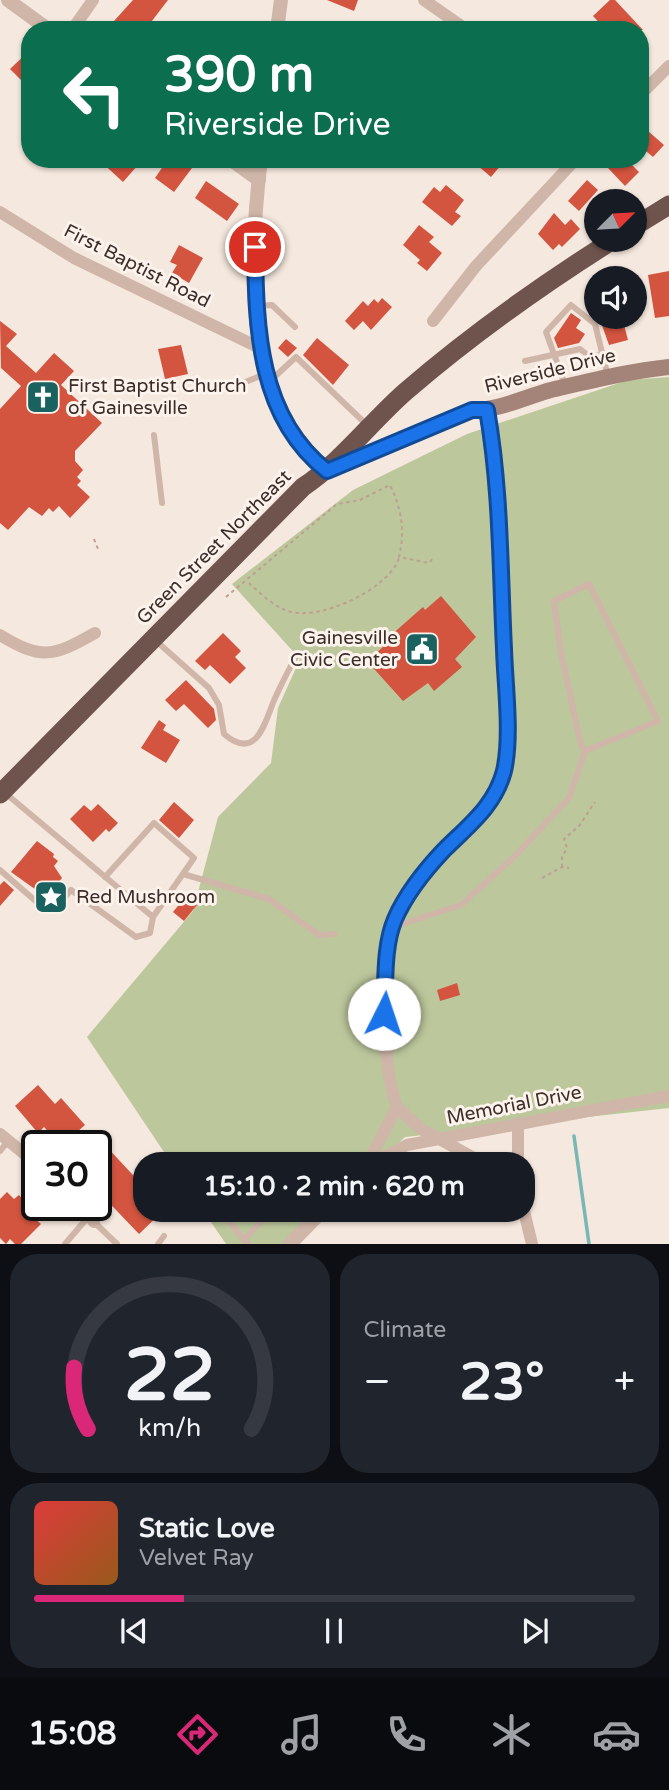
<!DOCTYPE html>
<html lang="en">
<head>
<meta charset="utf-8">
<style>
  :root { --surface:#171b24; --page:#20242c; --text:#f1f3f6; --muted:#9ea1a6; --line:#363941; --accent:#db2777 }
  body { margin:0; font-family:"Varela Round",sans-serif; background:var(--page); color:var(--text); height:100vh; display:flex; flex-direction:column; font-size:26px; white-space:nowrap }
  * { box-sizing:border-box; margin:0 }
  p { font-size:23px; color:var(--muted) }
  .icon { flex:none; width:38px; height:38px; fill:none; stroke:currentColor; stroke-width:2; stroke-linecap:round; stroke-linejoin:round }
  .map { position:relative; height:1244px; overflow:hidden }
  .details { display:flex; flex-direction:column; gap:10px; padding:10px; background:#0d0f14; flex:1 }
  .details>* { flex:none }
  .banner { position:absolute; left:21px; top:21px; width:628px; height:147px; border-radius:28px; box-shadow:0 2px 5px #0004; background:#0b6e4f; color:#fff; overflow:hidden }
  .needle { width:46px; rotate:66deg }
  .tools { position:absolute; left:584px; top:189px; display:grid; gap:14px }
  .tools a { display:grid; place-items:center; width:63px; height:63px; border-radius:50%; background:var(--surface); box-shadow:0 2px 5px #0004; font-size:35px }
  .speed { position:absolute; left:21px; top:1130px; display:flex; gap:14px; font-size:35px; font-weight:700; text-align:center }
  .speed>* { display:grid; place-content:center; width:91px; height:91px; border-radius:50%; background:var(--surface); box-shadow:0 2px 5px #0004; line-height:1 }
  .speed .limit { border:4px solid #111; border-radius:10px; background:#fff; color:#111 }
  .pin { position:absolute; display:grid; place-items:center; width:60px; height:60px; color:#fff; margin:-30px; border:4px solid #fff; border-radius:50%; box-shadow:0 2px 7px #0007 }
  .me { position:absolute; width:77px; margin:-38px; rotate:4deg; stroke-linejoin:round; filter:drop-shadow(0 0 5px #0008) }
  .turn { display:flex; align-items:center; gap:24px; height:147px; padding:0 28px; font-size:32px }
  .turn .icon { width:91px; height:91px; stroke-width:2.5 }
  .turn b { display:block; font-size:49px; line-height:60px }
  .big { font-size:52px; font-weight:700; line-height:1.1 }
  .details .card { flex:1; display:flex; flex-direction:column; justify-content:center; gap:10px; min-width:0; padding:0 24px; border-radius:28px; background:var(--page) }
  .details .dial { align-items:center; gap:0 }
  .dial svg { height:182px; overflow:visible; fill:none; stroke:var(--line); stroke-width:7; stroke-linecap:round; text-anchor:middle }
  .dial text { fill:var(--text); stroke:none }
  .song { display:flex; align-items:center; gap:21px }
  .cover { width:84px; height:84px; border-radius:10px; background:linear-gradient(135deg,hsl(0 70% 55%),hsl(30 70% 35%)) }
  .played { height:7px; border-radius:4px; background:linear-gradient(90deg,var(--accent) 25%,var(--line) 25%) }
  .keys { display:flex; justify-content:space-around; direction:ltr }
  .heat { display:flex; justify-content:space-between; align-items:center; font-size:38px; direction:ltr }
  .details .tiles { flex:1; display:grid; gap:10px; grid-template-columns:1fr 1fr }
  .card:last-child { grid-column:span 2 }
  .trip { position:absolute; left:133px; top:1152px; width:402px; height:70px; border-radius:28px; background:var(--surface); box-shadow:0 2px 5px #0004; font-weight:700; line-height:70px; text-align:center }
  .tab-bar { display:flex; height:112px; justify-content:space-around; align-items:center; background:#090b0e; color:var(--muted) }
  .tab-bar .icon { width:49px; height:49px }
  .tab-bar .selected { color:var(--accent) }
  .tab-bar b { font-size:32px; color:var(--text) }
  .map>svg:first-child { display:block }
  .green { fill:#bcc79c }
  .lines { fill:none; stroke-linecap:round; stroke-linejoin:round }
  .stream { stroke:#7ab6b3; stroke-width:3.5 }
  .building { fill:#d3543f }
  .path { stroke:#bca092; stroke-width:2; stroke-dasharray:3.5 3.5; stroke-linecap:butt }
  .service { stroke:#cfb6a8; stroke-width:6 }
  .minor { stroke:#cfb6a8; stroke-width:12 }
  .tertiary { stroke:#cfb6a8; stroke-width:14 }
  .secondary { stroke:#a48479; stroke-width:16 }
  .trunk { stroke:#6e544c; stroke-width:19 }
  .route-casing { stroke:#114b97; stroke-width:18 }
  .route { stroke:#1a73e8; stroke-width:12 }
  .labels { text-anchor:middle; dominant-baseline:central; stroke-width:6; stroke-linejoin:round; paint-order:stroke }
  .street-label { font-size:19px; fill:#3c2d29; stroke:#fcf3ec }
  .poi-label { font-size:19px; fill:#3c2d29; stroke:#fcf3ec; text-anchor:start }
</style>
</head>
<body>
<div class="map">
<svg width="669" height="1244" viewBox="0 0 669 1244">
  <rect width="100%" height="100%" fill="#f5e8de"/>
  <g class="green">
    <path d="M669,377V1108L405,1137L377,1164H172L87,1037L193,911L218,817L271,763L278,708L300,659L232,584L353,490L467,434L628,380Z"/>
    <path d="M202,1209H330L294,1244H226Z"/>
  </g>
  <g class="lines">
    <path class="stream" d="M574,1136L589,1244"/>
  </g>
  <g class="building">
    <path d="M133,0H168L145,30H124L114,21Z"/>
    <path d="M327,0H358L354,11Z"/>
    <path d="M610,0H615L643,30H606L593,16Z"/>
    <path d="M30,50V89L10,69Z"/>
    <path d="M640,124L664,145L653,157L640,146Z"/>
    <path d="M98,159H131L138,165L123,182Z"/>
    <path d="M168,159H180L192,168L174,192L155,178Z"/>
    <path d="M470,159H506L491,177Z"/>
    <path d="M617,159H626L639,172L625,186L608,168Z"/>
    <path d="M587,180L598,190L579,211L568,201Z"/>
    <path d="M206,181L239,204L227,221L195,198Z"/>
    <path d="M446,185L464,200L455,212L461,216L452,226L422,202L434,187L440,192Z"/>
    <path d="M554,213L565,225L571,219L580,229L562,247L559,244L553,250L538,234Z"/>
    <path d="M419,225L434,237L429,242L442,253L427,271L417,263L420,260L403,245Z"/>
    <path d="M179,245L203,258L189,283L172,273L177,265L170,262Z"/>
    <path d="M669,271V316L655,318L648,275Z"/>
    <path d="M382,298L392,307L371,330L363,321L354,330L345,321L363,301L368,306L374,299L378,303Z"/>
    <path d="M571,313L581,320L576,328L585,334L579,343L558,348L554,338Z"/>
    <path d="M599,317H622L628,340L609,345Z"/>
    <path d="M0,321L17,334L6,346L36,373L54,353L74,371L61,385L102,423L75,451V461L83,470L77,477L81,481L77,485L90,497L70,518L59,506L53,512L49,508L42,516L29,507L8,530L0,523V409L21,386L1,368Z"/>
    <path d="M317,338L349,365L333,385L303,355Z"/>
    <path d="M286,339L297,348L288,357L278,348Z"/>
    <path d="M181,345L188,374L165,379L158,349Z"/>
    <path d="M441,596L476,637L455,659L462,667L434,691L428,683L403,701L367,661L383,647L381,644L423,607L425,610Z"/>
    <path d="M223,633L241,651L235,657L246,668L230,684L210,665L205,670L195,661Z"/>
    <path d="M186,680L214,709L216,720L208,728L184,704L176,711L165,700Z"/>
    <path d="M159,720L166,725L163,730L180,740L166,763L141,748Z"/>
    <path d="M174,802L194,820L179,838L159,820Z"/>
    <path d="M98,804L118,823L109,832L106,829L93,842L70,819L84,805L91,811Z"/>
    <path d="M37,841L54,854L53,857L58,861L54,866L62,878L46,897L11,872Z"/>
    <path d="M4,881L14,890L0,906V885Z"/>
    <path d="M190,891L201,900L184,921L173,912Z"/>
    <path d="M457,983L460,995L440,1001L437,990Z"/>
    <path d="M38,1085L55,1104L61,1098L85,1125L61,1146L44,1127L38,1133L15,1106Z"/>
    <path d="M105,1145L145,1188V1209H165L139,1234L96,1189V1153Z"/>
    <path d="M7,1192L14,1199L19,1195L35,1213L32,1216L41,1224L21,1244H15L10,1239L6,1244L0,1238V1199Z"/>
  </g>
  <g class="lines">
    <g class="path">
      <path d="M94,539L98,549"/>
      <path d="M249,583C260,593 273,606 288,611C319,622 389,589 399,558"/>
      <path d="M226,597L337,504L360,500L390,485C402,509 405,532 399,557L429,563L434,557"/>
      <path d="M562,867V857L567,848L564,839L579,826L595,802"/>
      <path d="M542,878L562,867L569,868"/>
    </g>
    <g class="service">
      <path d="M256,306L272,305L295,327"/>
      <path d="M525,361L580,349L589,356L604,355"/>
      <path d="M269,382L296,357L368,426"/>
      <path d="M238,385L265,374"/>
      <path d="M565,385L546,332L571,305L595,324L608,377"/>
      <path d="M154,435L162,503"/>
      <path d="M155,640L209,688L219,705L224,734C259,764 266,716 276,696C283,681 290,666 299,652"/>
      <path d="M4,792L153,917"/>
      <path d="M0,870L39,904L56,907L71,890L136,937L150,933L153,917L194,858L154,823L105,877"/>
      <path d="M183,874L269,899L319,935L334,934"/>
      <path d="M393,927L461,905L515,856L569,798L585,751L581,745L561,653L554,601L589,584L658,721L585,751"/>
      <path d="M0,1151L9,1140"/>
      <path d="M218,1209L248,1244"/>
      <path d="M94,1222L117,1244"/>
      <path d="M245,1239L270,1211L269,1209"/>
      <path d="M65,1244L89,1216"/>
      <path d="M158,1244L164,1236"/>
    </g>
    <g class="minor">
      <path d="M424,0L467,30"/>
      <path d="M72,30L93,0"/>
      <path d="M640,95L669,66"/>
      <path d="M0,212L74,258L260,348"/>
      <path d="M433,321L476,266L576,159"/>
      <path d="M0,635C41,660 53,657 95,633"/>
      <path d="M397,1107L421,1129L485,1164"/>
      <path d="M518,1123V1164"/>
      <path d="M0,1134L37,1164"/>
      <path d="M367,1164L397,1107C382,1065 380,973 391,928C399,900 422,875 441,854C465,827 496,808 504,770C512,730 505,684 503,643C500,564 501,488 487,410"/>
      <path d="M371,1164L407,1145L669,1096"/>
      <path d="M81,1206L94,1222"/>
      <path d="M523,1207L532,1244"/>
    </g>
    <g class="tertiary">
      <path d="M8,0L49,30"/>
      <path d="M277,30L281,0"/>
      <path d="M230,159L259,180"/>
      <path d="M261,159C249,258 240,403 327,471"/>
      <path d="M290,1244L324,1209"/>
    </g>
    <path class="secondary" d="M329,470L473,410C500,410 525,397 551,390C590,381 630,371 669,367"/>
    <g class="trunk">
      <path d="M635,226L669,205"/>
      <path d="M0,794L303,487C342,461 370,423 405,392C471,335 540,286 613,240"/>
    </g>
  </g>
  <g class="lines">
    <g class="route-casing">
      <path id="route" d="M255,247C256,328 258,417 327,471L472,410H487C501,490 500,568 504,649C505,684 512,736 504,771C495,806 468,826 444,850C425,870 406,894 395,919C383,947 386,985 384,1014"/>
    </g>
    <use href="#route" class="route"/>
  </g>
  <defs>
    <g id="church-square" transform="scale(1.75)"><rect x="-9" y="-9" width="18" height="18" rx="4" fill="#196260" stroke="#fcf3ec"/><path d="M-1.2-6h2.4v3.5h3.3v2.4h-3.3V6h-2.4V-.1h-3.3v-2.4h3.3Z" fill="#fff"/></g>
    <g id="civic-square" transform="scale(1.75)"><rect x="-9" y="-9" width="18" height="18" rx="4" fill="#196260" stroke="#fcf3ec"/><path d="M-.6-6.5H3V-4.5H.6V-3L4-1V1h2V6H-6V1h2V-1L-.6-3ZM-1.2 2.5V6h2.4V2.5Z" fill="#fff"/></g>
    <g id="sight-square" transform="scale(1.75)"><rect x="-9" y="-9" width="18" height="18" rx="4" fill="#196260" stroke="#fcf3ec"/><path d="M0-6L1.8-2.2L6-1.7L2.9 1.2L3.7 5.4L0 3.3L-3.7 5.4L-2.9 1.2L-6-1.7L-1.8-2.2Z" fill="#fff"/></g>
  </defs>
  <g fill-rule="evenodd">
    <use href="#church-square" x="43" y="397"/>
    <use href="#civic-square" x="422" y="649"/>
    <use href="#sight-square" x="51" y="897"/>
  </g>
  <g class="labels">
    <g class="street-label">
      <text transform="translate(137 266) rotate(27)">First Baptist Road</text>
      <text transform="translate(550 371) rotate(-14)">Riverside Drive</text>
      <text transform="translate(214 547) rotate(-45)">Green Street Northeast</text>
      <text transform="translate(514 1105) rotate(-11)">Memorial Drive</text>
    </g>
    <g class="poi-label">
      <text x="68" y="386">First Baptist Church<tspan x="68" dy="22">of Gainesville</tspan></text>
      <text x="398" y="638" text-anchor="end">Gainesville<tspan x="398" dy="22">Civic Center</tspan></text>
      <text x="76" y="897">Red Mushroom</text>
    </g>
  </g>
</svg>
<div class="tools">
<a><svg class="needle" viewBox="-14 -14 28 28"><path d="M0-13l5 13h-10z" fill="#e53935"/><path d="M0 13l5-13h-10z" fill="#9ea1a6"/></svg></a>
<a><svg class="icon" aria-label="sound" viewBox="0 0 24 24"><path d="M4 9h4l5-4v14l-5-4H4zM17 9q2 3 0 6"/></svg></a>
</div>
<div class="speed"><div class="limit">30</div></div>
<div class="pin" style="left:255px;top:247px;background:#d93025"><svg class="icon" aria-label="arrive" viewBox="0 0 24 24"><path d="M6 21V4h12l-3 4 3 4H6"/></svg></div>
<svg class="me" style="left:384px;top:1014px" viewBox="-20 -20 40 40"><circle r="19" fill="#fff"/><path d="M0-13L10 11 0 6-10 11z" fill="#1a73e8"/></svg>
<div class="trip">15:10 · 2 min · 620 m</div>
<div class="banner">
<div class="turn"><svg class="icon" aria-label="left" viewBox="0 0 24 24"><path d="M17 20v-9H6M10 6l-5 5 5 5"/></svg><div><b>390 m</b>Riverside Drive</div></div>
</div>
</div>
<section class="details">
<div class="tiles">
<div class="card dial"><svg viewBox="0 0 100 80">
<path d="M14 69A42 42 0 1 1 86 69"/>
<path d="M14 69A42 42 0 0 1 8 42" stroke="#db2777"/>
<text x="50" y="56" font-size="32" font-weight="700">22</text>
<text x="50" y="72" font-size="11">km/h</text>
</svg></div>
<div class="card"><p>Climate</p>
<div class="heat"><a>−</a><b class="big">23°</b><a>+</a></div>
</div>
<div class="card">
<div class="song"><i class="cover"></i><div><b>Static Love</b><p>Velvet Ray</p></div></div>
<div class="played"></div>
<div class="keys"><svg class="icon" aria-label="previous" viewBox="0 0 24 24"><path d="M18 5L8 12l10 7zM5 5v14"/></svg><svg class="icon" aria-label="pause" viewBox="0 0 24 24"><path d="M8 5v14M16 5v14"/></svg><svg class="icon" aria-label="next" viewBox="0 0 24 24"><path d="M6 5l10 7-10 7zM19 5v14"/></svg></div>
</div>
</div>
</section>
<nav class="tab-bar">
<b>15:08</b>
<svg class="icon selected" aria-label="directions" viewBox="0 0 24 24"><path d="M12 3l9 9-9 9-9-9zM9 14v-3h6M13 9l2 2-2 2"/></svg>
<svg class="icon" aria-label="music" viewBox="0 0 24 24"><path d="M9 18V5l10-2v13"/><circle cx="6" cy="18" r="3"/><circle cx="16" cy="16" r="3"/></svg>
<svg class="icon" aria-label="phone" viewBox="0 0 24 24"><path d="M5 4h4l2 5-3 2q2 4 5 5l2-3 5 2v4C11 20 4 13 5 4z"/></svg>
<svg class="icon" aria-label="climate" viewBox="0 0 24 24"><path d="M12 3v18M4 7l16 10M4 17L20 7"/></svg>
<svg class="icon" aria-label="car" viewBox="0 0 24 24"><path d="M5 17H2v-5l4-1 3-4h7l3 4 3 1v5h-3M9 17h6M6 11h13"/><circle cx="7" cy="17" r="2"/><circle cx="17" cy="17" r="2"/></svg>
</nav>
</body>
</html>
